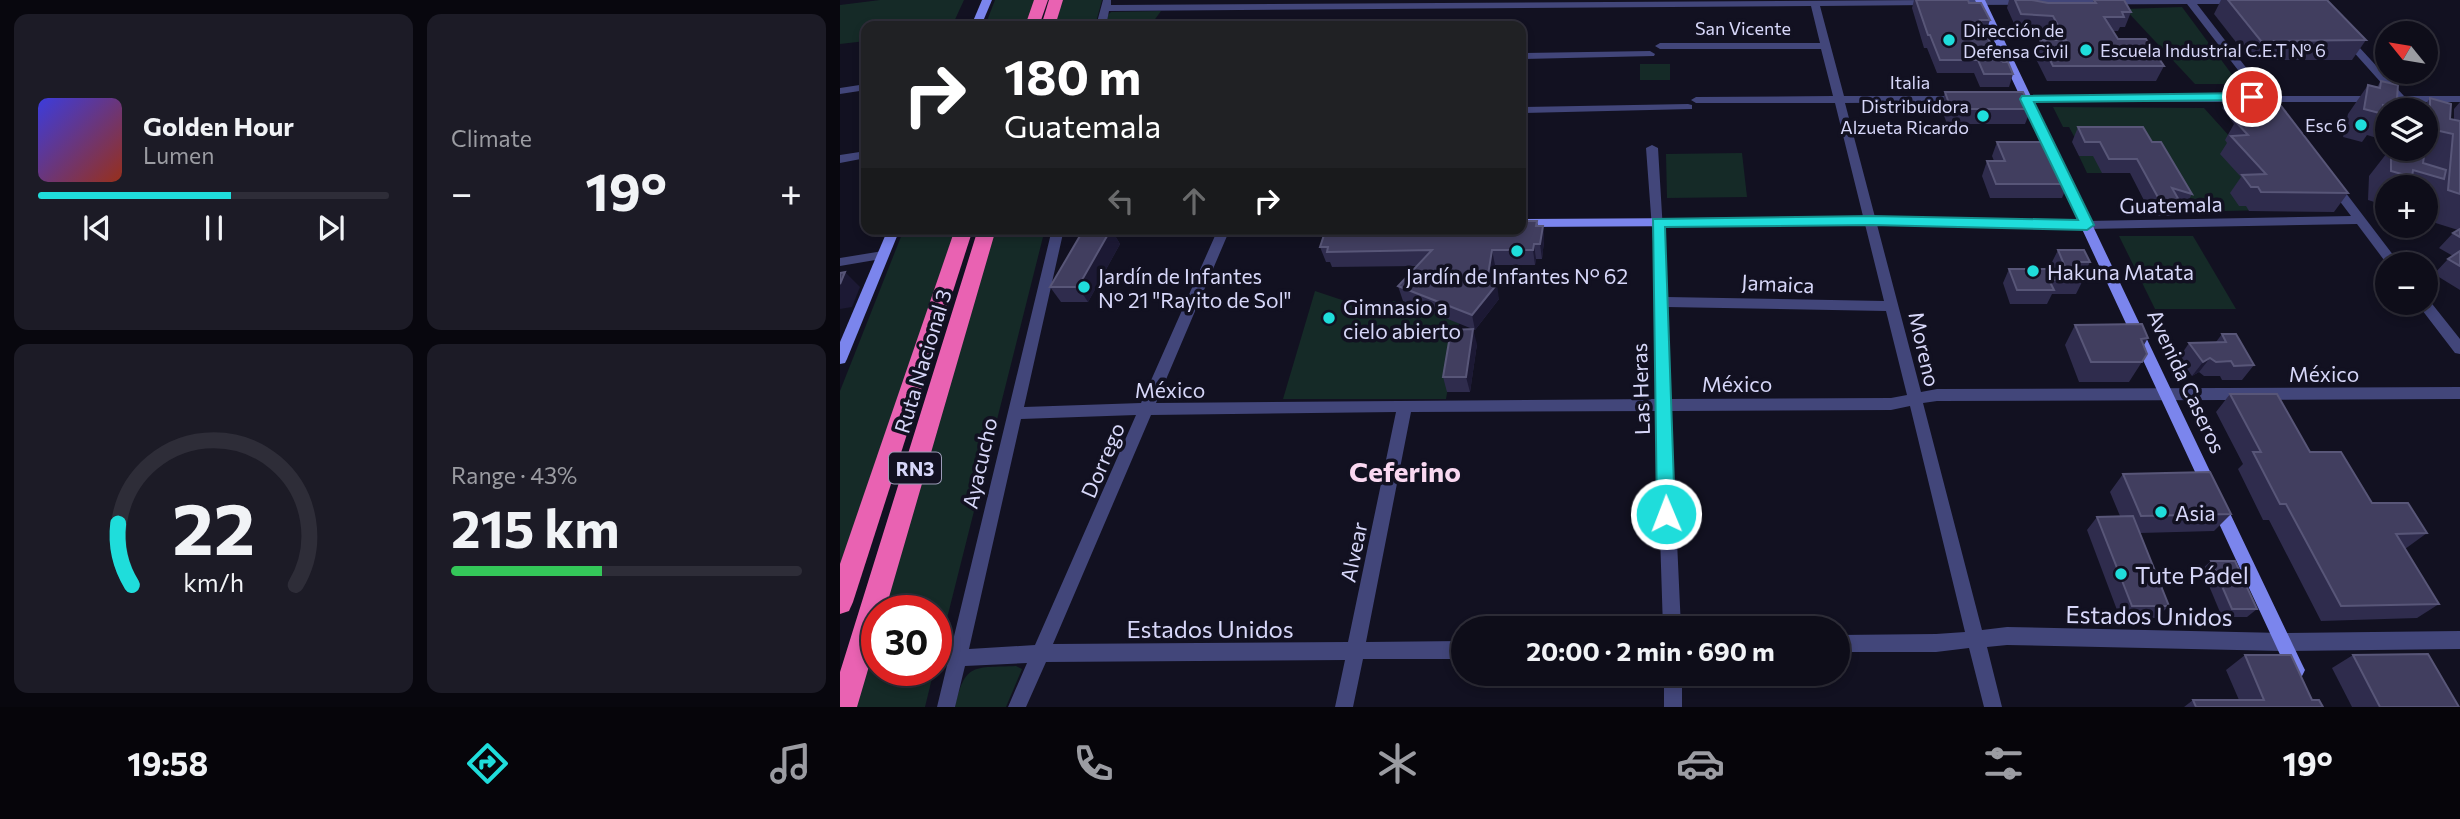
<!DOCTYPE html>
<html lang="en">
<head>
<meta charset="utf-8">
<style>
  :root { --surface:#0e0d19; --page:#1c1b26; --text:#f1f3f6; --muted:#9b9ca2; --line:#2e2d38; --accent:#1fdddb }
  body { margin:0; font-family:Commissioner,sans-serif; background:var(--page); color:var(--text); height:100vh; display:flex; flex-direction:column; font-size:26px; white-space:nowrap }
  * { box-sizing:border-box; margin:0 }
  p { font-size:23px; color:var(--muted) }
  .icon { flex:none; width:38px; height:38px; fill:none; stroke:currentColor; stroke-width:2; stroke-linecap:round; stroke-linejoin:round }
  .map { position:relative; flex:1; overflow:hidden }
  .sheet { display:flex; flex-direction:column; gap:14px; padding:14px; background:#08070e; width:840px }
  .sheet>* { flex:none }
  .hud { position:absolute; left:21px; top:21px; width:665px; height:214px; border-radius:14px; box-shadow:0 4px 10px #0003,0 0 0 2px var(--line); background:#202124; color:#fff; overflow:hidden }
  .needle { width:46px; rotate:300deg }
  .controls { position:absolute; left:1535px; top:21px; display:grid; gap:14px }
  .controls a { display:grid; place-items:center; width:63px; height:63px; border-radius:50%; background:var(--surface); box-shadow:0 4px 10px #0003,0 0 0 2px var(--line); font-size:35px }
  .speed { position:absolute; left:21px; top:595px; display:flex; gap:14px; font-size:35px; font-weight:700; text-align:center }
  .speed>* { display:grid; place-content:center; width:91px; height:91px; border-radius:50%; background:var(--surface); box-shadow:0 4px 10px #0003,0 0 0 2px var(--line); line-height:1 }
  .speed .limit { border:10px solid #d22; background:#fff; color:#111 }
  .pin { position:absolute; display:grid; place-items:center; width:60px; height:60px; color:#fff; margin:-30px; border:4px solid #fff; border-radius:50%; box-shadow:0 2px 7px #0007 }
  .me { position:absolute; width:77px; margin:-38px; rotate:359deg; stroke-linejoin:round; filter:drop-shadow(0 0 5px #0008) }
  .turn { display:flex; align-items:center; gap:24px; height:147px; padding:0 28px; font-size:32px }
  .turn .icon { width:91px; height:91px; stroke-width:2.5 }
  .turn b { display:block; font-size:49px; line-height:60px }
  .lanes { display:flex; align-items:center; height:66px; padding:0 28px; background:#0003; justify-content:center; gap:35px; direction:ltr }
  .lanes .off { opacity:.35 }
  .big { font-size:52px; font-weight:700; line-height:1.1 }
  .sheet .card { flex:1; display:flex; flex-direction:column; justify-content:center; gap:10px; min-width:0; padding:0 24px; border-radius:14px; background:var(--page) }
  .sheet .dial { align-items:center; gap:0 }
  .dial svg { height:182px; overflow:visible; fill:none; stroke:var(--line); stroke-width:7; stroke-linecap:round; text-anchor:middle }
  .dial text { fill:var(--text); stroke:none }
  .song { display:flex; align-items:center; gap:21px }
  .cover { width:84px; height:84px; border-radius:10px; background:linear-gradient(135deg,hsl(240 70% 55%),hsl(10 70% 35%)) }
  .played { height:7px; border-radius:4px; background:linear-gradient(90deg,var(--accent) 55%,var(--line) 55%) }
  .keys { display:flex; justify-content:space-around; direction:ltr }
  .heat { display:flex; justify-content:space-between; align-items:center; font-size:38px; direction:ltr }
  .charge { height:10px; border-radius:5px; background:linear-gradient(90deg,#34c759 43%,var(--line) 0) }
  .sheet .tiles { flex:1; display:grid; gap:14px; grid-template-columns:repeat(2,1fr) }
  .trip { position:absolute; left:611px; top:616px; width:399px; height:70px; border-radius:35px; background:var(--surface); box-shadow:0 4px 10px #0003,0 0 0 2px var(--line); font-weight:700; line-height:70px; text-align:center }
  .tab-bar { display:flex; height:112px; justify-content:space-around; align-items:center; background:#06050a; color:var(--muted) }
  .tab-bar .icon { width:49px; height:49px }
  .tab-bar .active { color:var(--accent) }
  .tab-bar b { font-size:32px; color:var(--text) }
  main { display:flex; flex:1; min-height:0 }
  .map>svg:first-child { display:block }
  .green { fill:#152a27 }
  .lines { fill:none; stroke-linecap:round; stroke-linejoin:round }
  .street { fill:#42467a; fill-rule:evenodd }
  .secondary { fill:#7b85ed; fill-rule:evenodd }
  .highway { fill:#e962b2; fill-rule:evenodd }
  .wall { fill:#2f2c4d }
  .shaded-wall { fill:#1c1934 }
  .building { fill:#413e5f; stroke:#585678; stroke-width:2 }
  .route { fill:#1fdddb; stroke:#14908e; stroke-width:2 }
  .poi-dot { fill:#1fdddb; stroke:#121121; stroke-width:2.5 }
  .labels { text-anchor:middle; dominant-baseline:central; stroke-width:7; stroke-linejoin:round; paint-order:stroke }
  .far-street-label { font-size:18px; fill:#d7d7f9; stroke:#121121 }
  .far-poi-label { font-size:18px; fill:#d7d7f9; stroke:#121121; text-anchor:start }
  .shield { fill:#121121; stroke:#9c9cb8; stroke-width:2 }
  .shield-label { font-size:19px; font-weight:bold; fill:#d7d7f9 }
  .street-label { font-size:21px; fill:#d7d7f9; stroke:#121121 }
  .poi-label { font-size:21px; fill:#d7d7f9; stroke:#121121; text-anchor:start }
  .near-poi-label { font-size:24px; fill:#d7d7f9; stroke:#121121; text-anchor:start }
  .near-street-label { font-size:24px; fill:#d7d7f9; stroke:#121121 }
  .district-label { font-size:28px; font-weight:bold; fill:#fad8f1; stroke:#121121 }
</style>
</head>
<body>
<main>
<section class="sheet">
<div class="tiles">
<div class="card">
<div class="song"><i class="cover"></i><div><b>Golden Hour</b><p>Lumen</p></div></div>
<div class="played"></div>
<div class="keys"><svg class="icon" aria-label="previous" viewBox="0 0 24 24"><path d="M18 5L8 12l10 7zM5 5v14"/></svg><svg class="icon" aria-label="pause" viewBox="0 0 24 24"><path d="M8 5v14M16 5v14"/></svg><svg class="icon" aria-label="next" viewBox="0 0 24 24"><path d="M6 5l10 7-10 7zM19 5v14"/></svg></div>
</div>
<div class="card"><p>Climate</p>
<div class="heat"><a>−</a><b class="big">19°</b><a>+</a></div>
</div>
<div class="card dial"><svg viewBox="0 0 100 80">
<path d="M14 69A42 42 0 1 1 86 69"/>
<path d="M14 69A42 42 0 0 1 8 42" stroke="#1fdddb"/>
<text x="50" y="56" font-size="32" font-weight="700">22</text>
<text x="50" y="72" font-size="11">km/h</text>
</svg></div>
<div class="card"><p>Range · 43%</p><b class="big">215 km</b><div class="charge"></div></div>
</div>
</section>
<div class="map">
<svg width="1620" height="707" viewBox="0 0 1620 707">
  <rect width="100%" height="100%" fill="#121121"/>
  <g class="green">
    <path d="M40,0H124L112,26H26V41L0,44V5Z"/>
    <path d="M155,0H195L186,26H145Z"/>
    <path d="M222,0H262L255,26H215Z"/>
    <path d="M1342,7L1399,84H1355L1285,9Z"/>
    <path d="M321,11L310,26H266L268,15L271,12Z"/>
    <rect x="800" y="64" width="30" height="16"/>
    <path d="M1213,107L1364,108L1455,209L1352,212L1330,173H1247L1239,156H1313L1237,142L1229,127H1223Z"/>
    <path d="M902,153L907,197L827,198L826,154Z"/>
    <path d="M64,229H117L0,570V391Z"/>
    <path d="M155,229H205L96,662V611H42Z"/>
    <path d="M1279,236H1353L1396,309H1315Z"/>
    <path d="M475,291L505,301H563L619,323L606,399H443Z"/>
    <path d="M37,629V670H94L85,707H14Z"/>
    <path d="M176,666L182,669L166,707H115C125,662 134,668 176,666Z"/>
  </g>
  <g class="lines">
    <g class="street">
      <path d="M263,0H271V5L1093,0L1095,2L1090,5L980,6L1004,96H1122L1127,99L1122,102L1005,103L1081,392L1097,389L1620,387V399L1097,401L1083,403L1142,630L1167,627L1442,633L1620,631V649L1442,651L1167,645L1147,647L1162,707H1144L1129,648L1096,652H998V635L1096,634L1125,632L1070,406L1051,410L831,411L841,628H823L816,411L571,412L526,642L623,641V659H523L513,707H495L505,660L206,662L186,707H168L187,663L125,666L115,707H97L212,229H224L184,407L301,403L378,229H390L316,403L816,399L813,242L806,148L812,145L818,148L827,297L1044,301L995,103H856L851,100L856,97L993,96L981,49H820L815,46L820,43H980L971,6L269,11L266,26H256ZM827,307L1046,311L1067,395L1051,398L830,399ZM556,412L508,642L213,644L311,415ZM296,415L195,645L129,649L181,419Z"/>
      <path d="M1108,0H1402L1398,4H1357L1428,96H1553L1502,39L1500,37L1505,34L1508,35L1564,96H1620V102H1432L1427,104L1422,102H1174L1170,101V97L1418,96L1347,4L1111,5L1106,2Z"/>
      <path d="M810,51L815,54L814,56L681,59V53Z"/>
      <path d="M26,84V90L0,94V88Z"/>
      <path d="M848,104L852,105V109L681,113V107Z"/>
      <path d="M26,151V158L0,163V155Z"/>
      <path d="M1492,179L1496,180L1560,264H1547L1517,224L1247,229L1241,225L1247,221L1511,216L1486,183Z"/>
      <path d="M43,251L47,252L49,255L47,258L0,266V258Z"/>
      <path d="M1586,299L1589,300L1620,339V354L1615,353L1579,306L1577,303H1586Z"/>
      <rect x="824" y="674" width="18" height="33"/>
    </g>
    <g class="secondary">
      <path d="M142,0H152L141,26H131Z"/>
      <path d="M1135,0H1145L1462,664L1465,670L1462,676L1456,679L1450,676L1242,229L1032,225L681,227V219L1032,217L1238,221Z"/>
      <path d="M48,229H60L7,359L5,363L0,364V342Z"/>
    </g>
    <g class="highway">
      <path d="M194,0H208L199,26H185Z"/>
      <path d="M209,0H223L215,26H201Z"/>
      <path d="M115,229H133L13,602L9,611L0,614V564Z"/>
      <path d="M138,229H156L45,611H37V639L17,707H0V672Z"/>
    </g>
  </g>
  <g class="wall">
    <path d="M1074,0H1128L1129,3L1150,20L1146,32L1153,49L1163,62L1173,74L1169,87H1140L1134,73H1097L1087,48H1084L1072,8Z"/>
    <path d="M1169,0H1192L1208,3H1253L1254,0L1291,12L1285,27H1280L1278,31H1273L1278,39L1324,66L1316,81H1207L1194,55L1200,40H1212L1208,31L1176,28L1167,8Z"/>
    <path d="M1381,0H1487L1526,40L1512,60H1410L1374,14Z"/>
    <path d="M1541,81L1557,98L1585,105L1590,98L1610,119L1614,120V109L1620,102V290L1594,274L1608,259L1613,256L1599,248L1613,233L1618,230L1586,220V187H1547V206L1528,200L1529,176L1550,149H1586V110H1547V141L1527,135L1522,142L1503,137L1508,114L1528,85L1537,87Z"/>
    <path d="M1393,89L1508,193L1494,212L1409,211L1406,206H1399L1390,193L1401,177L1380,154L1387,143L1385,140L1394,124L1382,108Z"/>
    <path d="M1105,92L1191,109L1185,124H1107L1101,107Z"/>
    <path d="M1238,127L1312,142L1352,194L1344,209L1337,207L1331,216H1312L1290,173H1262L1253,156H1239L1232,142Z"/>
    <path d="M1157,142L1212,161L1228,184L1222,198H1150L1142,176L1147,161H1154L1152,156Z"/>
    <path d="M697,221L698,226H703L704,241L702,259H696L695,265H655L652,282L659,299L635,330L563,301L558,286L577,266L492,267L490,262H486L480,247L681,229Z"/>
    <path d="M271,229L280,244L248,302H221L210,287Z"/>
    <path d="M1218,250L1250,262L1243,276H1241L1243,280L1236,294H1212L1207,304H1170L1163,283L1169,269H1213L1211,264Z"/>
    <path d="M1235,325L1308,338L1304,345L1307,354L1289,382H1239L1225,345Z"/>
    <path d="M1382,334L1414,365L1402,380H1382L1380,376H1364L1359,372L1352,376L1339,358L1349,343L1376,342Z"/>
    <path d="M637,344L630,392H607L603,377Z"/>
    <path d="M1390,394L1470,452L1532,503L1587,533L1565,549L1599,604L1577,618L1481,621L1429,520H1423L1398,469L1403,464L1376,412Z"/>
    <path d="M1283,474L1391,514L1374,531L1300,533L1329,606L1316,618H1280L1247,530L1257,517L1280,516L1270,492Z"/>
    <path d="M1371,561L1417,609L1407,617H1382L1362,569Z"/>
    <path d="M1405,655L1472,700L1483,707H1344L1353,700H1399L1386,670Z"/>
    <path d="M1513,655L1619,707H1512L1492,668Z"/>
  </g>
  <g class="shaded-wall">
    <path d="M703,226L704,241L702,259L700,244Z"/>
    <path d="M271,229L280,244L248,302L238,287Z"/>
    <path d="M694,244L696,259L695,265L693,250Z"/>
    <path d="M652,250L655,265L651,291L657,284L659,299L635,330L632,315Z"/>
    <path d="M5,272L20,287L12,307L0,309V284Z"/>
    <path d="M633,329L637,344L630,392L626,377Z"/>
    <path d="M1370,358L1359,372L1352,376L1363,362Z"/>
  </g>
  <g class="building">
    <path d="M1076,0H1128L1129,3H1141L1150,20H1140L1153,49H1156L1163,62H1168L1173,74H1144L1138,60H1100L1090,35H1088Z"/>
    <path d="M1175,0H1192L1208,3H1256L1254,0H1284L1291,12H1282L1284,17H1264L1278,39H1306L1324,66H1213L1200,40H1226L1213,16L1181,14Z"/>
    <path d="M1388,0H1487L1526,40L1421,41Z"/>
    <path d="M1541,81L1558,85L1557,98L1590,106V98L1611,104L1610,119L1620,121V194L1608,190L1613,134L1586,128V110H1561L1543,105V114L1524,109L1528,85L1540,88Z"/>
    <path d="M1393,89H1428L1508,193L1421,192L1418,187H1411L1402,175L1426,174L1391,136L1408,135L1396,122H1405L1401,117H1415Z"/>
    <path d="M1105,92H1183L1191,109H1111Z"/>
    <path d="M1238,127H1303L1312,142H1321L1352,194L1332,188L1340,202L1320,201L1297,159H1269L1260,142H1245Z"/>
    <path d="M1157,142H1203L1212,161H1218L1228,184H1156L1147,161H1165Z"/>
    <path d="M1551,149H1557L1565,151V149H1585L1583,163L1606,170L1604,179L1573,170L1572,177L1551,171Z"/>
    <path d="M681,221H697L696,226H703L700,244H694L693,250H652L647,281L657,284L632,315L558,286L592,250L487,252L488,247H480L486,229H681Z"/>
    <path d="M244,229H271L238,287H210Z"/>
    <path d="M1620,229V237L1613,233Z"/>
    <path d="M1218,250H1244L1250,262H1236L1243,280H1209L1214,290H1177L1169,269H1226Z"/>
    <path d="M1620,251V266L1608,259Z"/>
    <path d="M5,272L0,284V273Z"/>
    <path d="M1302,324L1308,338L1301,339L1307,354L1302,362H1251L1235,325Z"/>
    <path d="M633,329L626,377H603L611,330Z"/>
    <path d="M1382,334H1396L1414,365L1394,366L1391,361L1376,362L1370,358L1363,362L1349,343L1386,342Z"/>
    <path d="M1390,394H1437L1470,452H1501L1532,503H1568L1587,533L1556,534L1599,604L1501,606L1446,504H1440L1413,452H1421Z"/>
    <path d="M1370,472L1391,514L1301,516L1283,474Z"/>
    <path d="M1293,516L1329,606H1292L1257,517Z"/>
    <path d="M1371,561H1395L1417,609H1392Z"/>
    <path d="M1588,654L1619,707H1540L1513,655Z"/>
    <path d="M1405,655H1451L1472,700H1479L1483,707H1356L1353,700H1424Z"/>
  </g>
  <path class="route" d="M1412,93L1418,97L1416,100L1194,102L1254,225L1247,230L1032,225L825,227L835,514L832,520L826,522L819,520L817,514L813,219L1032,216L1238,220L1180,99L1182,96Z"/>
  <g class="poi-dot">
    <circle cx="1109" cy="40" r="7"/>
    <circle cx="1246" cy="50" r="7"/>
    <circle cx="1143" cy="116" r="7"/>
    <circle cx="1521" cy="125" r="7"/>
    <circle cx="677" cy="251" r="7"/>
    <circle cx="1193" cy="271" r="7"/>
    <circle cx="244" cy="287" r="7"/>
    <circle cx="489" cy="318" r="7"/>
    <circle cx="1321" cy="512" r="7"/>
    <circle cx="1281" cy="574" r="7"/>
  </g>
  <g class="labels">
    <g class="far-street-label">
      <text x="903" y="28">San Vicente</text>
      <text x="1070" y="82">Italia</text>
    </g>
    <g class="far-poi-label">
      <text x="1123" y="30">Dirección de<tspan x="1123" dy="21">Defensa Civil</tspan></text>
      <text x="1260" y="50">Escuela Industrial C.E.T Nº 6</text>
      <text x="1129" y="106" text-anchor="end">Distribuidora<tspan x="1129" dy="21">Alzueta Ricardo</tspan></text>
      <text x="1507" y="125" text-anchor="end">Esc 6</text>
    </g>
    <rect class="shield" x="49" y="452.5" width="52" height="31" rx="5"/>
    <g class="shield-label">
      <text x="75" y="468">RN3</text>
    </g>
    <g class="street-label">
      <text transform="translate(1331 204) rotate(-1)">Guatemala</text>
      <text transform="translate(938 283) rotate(3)">Jamaica</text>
      <text transform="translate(1085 349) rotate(77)">Moreno</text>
      <text transform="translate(82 361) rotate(-73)">Ruta Nacional 3</text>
      <text x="1484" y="373">México</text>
      <text transform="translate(1347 381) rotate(65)">Avenida Caseros</text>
      <text x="897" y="383">México</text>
      <text x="330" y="389">México</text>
      <text transform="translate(800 389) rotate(-92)">Las Heras</text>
      <text transform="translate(262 460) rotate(-67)">Dorrego</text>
      <text transform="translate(139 463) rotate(-77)">Ayacucho</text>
      <text transform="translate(513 552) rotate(-78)">Alvear</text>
    </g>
    <g class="poi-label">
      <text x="1207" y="271">Hakuna Matata</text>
      <text x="258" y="275">Jardín de Infantes<tspan x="258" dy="24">N° 21 "Rayito de Sol"</tspan></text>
      <text x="677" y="275" text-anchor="middle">Jardín de Infantes N° 62</text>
      <text x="503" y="306">Gimnasio a<tspan x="503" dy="24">cielo abierto</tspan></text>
      <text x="1335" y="512">Asia</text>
    </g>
    <g class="near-poi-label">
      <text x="1295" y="574">Tute Pádel</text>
    </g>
    <g class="near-street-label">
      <text transform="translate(1309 615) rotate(1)">Estados Unidos</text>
      <text x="370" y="628">Estados Unidos</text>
    </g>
    <g class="district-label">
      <text x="565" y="471">Ceferino</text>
    </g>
  </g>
</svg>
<div class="controls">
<a><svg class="needle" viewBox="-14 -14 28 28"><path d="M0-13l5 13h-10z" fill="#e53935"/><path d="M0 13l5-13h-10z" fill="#9b9ca2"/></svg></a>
<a><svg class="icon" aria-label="layers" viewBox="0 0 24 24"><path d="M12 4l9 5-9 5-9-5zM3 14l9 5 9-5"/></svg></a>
<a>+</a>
<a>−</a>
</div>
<div class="speed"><div class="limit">30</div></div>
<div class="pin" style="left:1412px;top:97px;background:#d93025"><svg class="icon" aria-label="arrive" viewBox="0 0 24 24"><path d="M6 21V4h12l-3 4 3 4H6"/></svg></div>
<svg class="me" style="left:826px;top:514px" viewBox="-20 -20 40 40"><circle r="17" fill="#1fdddb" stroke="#fff" stroke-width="3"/><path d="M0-11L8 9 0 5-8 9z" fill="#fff"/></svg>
<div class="trip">20:00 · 2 min · 690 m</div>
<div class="hud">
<div class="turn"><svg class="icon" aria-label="right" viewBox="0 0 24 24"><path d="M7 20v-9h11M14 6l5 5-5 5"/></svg><div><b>180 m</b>Guatemala</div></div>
<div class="lanes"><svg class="icon off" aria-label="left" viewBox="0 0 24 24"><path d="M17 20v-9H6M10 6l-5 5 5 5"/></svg><svg class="icon off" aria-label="ahead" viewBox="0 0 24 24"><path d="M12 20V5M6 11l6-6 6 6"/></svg><svg class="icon" aria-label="right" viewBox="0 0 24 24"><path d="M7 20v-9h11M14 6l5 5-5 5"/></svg></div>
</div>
</div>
</main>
<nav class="tab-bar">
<b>19:58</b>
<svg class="icon active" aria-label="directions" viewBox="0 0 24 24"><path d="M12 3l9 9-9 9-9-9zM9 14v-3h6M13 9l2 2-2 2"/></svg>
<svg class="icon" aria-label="music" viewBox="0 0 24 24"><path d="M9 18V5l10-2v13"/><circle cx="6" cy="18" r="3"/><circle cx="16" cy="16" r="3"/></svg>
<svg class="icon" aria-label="phone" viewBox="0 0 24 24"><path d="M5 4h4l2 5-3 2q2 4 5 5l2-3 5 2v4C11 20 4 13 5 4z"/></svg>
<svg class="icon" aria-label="climate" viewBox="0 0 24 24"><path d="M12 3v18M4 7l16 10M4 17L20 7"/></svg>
<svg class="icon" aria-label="car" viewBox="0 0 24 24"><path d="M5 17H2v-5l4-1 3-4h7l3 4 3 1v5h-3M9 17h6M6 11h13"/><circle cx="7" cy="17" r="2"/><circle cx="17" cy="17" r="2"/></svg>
<svg class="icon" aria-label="filters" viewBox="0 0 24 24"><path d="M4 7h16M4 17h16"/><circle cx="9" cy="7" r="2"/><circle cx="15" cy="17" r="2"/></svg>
<b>19°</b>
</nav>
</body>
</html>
